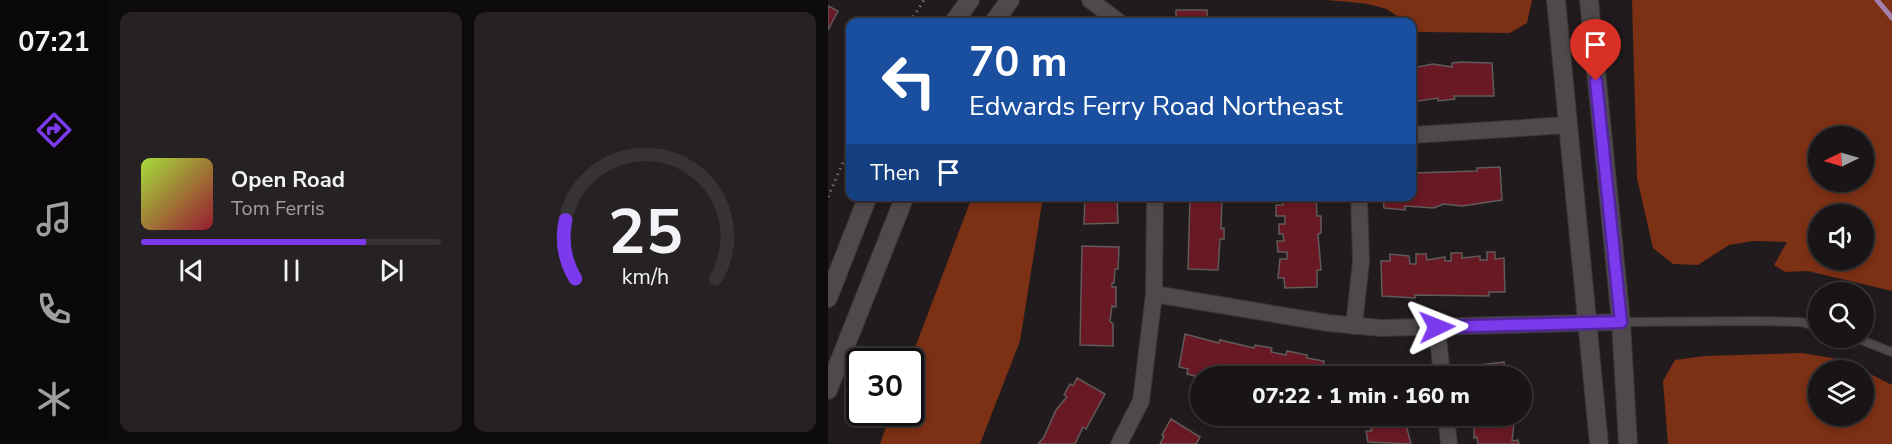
<!DOCTYPE html>
<html lang="en">
<head>
<meta charset="utf-8">
<style>
  :root { --surface:#191416; --page:#262123; --text:#f1f3f6; --muted:#9f9ea1; --line:#373335; --accent:#7c3aed }
  body { margin:0; font-family:"Nunito Sans",sans-serif; background:var(--page); color:var(--text); height:100vh; display:flex; flex-direction:column; font-size:22px; white-space:nowrap }
  * { box-sizing:border-box; margin:0 }
  p { font-size:20px; color:var(--muted) }
  .icon { flex:none; width:33px; height:33px; fill:none; stroke:currentColor; stroke-width:2; stroke-linecap:round; stroke-linejoin:round }
  .map { position:relative; flex:1; overflow:hidden }
  .sheet { display:flex; flex-direction:column; gap:12px; padding:12px; background:#0e0b0c; width:720px }
  .sheet>* { flex:none }
  .hud { position:absolute; left:18px; top:18px; width:570px; height:183px; border-radius:12px; box-shadow:0 3px 9px #0003,0 0 0 2px var(--line); background:#1a4fa0; color:#fff; overflow:hidden }
  .needle { width:39px; rotate:265deg }
  .fabs { position:absolute; left:980px; top:126px; display:grid; gap:12px }
  .fabs a { display:grid; place-items:center; width:66px; height:66px; border-radius:50%; background:var(--surface); box-shadow:0 3px 9px #0003,0 0 0 2px var(--line); font-size:30px }
  .speed { position:absolute; left:18px; top:348px; display:flex; gap:12px; font-size:30px; font-weight:700; text-align:center }
  .speed>* { display:grid; place-content:center; width:78px; height:78px; border-radius:50%; background:var(--surface); box-shadow:0 3px 9px #0003,0 0 0 2px var(--line); line-height:1 }
  .speed .limit { border:3px solid #111; border-radius:9px; background:#fff; color:#111 }
  .pin { position:absolute; display:grid; place-items:center; width:51px; height:51px; color:#fff; margin:-62px -26px; border-radius:50% 50% 50% 0; rotate:-45deg; box-shadow:0 0 6px #0007 }
  .pin .icon { rotate:45deg }
  .me { position:absolute; width:66px; margin:-33px; rotate:88deg; stroke-linejoin:round; filter:drop-shadow(0 0 4px #0008) }
  .turn { display:flex; align-items:center; gap:21px; height:126px; padding:0 24px; font-size:27px }
  .turn .icon { width:78px; height:78px; stroke-width:2.5 }
  .turn b { display:block; font-size:42px; line-height:51px }
  .then { display:flex; align-items:center; height:57px; padding:0 24px; background:#0003; gap:12px; font-size:22px }
  .sheet .widget { flex:1; display:flex; flex-direction:column; justify-content:center; gap:9px; min-width:0; padding:0 21px; border-radius:12px; background:var(--page) }
  .sheet .dial { align-items:center; gap:0 }
  .dial svg { height:156px; overflow:visible; fill:none; stroke:var(--line); stroke-width:7; stroke-linecap:round; text-anchor:middle }
  .dial text { fill:var(--text); stroke:none }
  .song { display:flex; align-items:center; gap:18px }
  .cover { width:72px; height:72px; border-radius:9px; background:linear-gradient(135deg,hsl(80 70% 55%),hsl(350 70% 35%)) }
  .played { height:6px; border-radius:3px; background:linear-gradient(90deg,var(--accent) 75%,var(--line) 75%) }
  .keys { display:flex; justify-content:space-around; direction:ltr }
  .sheet .tiles { flex:1; display:grid; gap:12px; grid-template-columns:repeat(2,1fr) }
  .trip { position:absolute; left:362px; top:366px; width:342px; height:60px; border-radius:30px; background:var(--surface); box-shadow:0 3px 9px #0003,0 0 0 2px var(--line); font-weight:800; line-height:60px; text-align:center }
  main { display:flex; flex:1; min-height:0 }
  .tabs { display:flex; flex-direction:column; width:108px; justify-content:space-around; align-items:center; background:#0a0809; color:var(--muted) }
  .tabs .icon { width:42px; height:42px }
  .tabs .selected { color:var(--accent) }
  .tabs b { font-size:27px; color:var(--text) }
  .map>svg:first-child { display:block }
  .forest { fill:#7c3014; fill-rule:evenodd }
  .lines { fill:none; stroke-linecap:round; stroke-linejoin:round }
  .stream { stroke:#a381b0; stroke-width:5 }
  .building { fill:#691923; stroke:#615a5a; stroke-width:1.5 }
  .lane-casing { stroke:#393536; stroke-width:10 }
  .street-casing { stroke:#393536; stroke-width:18 }
  .secondary-casing { stroke:#393536; stroke-width:20 }
  .path { stroke:#736e70; stroke-width:3; stroke-dasharray:1.5 4.5; stroke-linecap:butt }
  .lane { stroke:#50494b; stroke-width:8 }
  .street { stroke:#50494b; stroke-width:16 }
  .secondary { stroke:#50494b; stroke-width:18 }
  .route-casing { stroke:#51269a; stroke-width:15 }
  .route { stroke:#7c3aed; stroke-width:10 }
</style>
</head>
<body>
<main>
<nav class="tabs">
<b>07:21</b>
<svg class="icon selected" aria-label="directions" viewBox="0 0 24 24"><path d="M12 3l9 9-9 9-9-9zM9 14v-3h6M13 9l2 2-2 2"/></svg>
<svg class="icon" aria-label="music" viewBox="0 0 24 24"><path d="M9 18V5l10-2v13"/><circle cx="6" cy="18" r="3"/><circle cx="16" cy="16" r="3"/></svg>
<svg class="icon" aria-label="phone" viewBox="0 0 24 24"><path d="M5 4h4l2 5-3 2q2 4 5 5l2-3 5 2v4C11 20 4 13 5 4z"/></svg>
<svg class="icon" aria-label="climate" viewBox="0 0 24 24"><path d="M12 3v18M4 7l16 10M4 17L20 7"/></svg>
</nav>
<section class="sheet">
<div class="tiles">
<div class="widget">
<div class="song"><i class="cover"></i><div><b>Open Road</b><p>Tom Ferris</p></div></div>
<div class="played"></div>
<div class="keys"><svg class="icon" aria-label="previous" viewBox="0 0 24 24"><path d="M18 5L8 12l10 7zM5 5v14"/></svg><svg class="icon" aria-label="pause" viewBox="0 0 24 24"><path d="M8 5v14M16 5v14"/></svg><svg class="icon" aria-label="next" viewBox="0 0 24 24"><path d="M6 5l10 7-10 7zM19 5v14"/></svg></div>
</div>
<div class="widget dial"><svg viewBox="0 0 100 80">
<path d="M14 69A42 42 0 1 1 86 69"/>
<path d="M14 69A42 42 0 0 1 9 39" stroke="#7c3aed"/>
<text x="50" y="56" font-size="32" font-weight="700">25</text>
<text x="50" y="72" font-size="11">km/h</text>
</svg></div>
</div>
</section>
<div class="map">
<svg width="1064" height="444" viewBox="0 0 1064 444">
  <rect width="100%" height="100%" fill="#211b1d"/>
  <g class="forest">
    <path d="M499,0H704L699,23L682,33L590,32L584,27V22C573,22 567,13 558,9C540,2 518,2 499,0Z"/>
    <path d="M804,0H1064V291L980,271L957,272L946,265L959,242L925,241L901,245L870,265L845,264L825,248L809,178ZM990,136H1035V182H990ZM990,214H1035V260H990Z"/>
    <path d="M144,197H215L192,341L152,444H52L63,413L82,412V361Z"/>
    <path d="M974,353L1015,360L1064,385V444H840L835,381L847,360L876,356ZM990,370H1035V416H990Z"/>
  </g>
  <g class="lines">
    <path class="stream" d="M1049,0L1064,18"/>
  </g>
  <g class="building">
    <path d="M0,6L10,11L0,30Z"/>
    <path d="M348,10H379V21L382,22H348Z"/>
    <path d="M485,17V22H450V18Z"/>
    <path d="M633,62L664,63L666,96H626L627,99L610,101V98L584,102V68L605,64L624,67V63Z"/>
    <path d="M672,167L674,200L634,206L615,204L606,208L577,206V210L556,208L555,196H584V173L649,171V168Z"/>
    <path d="M257,196H289L290,223L256,224Z"/>
    <path d="M362,196H394L393,229L396,228V239H392L390,270L360,269Z"/>
    <path d="M451,196H492L488,197L489,216H493V233L490,234L493,270H489V287L457,288L456,278H450L452,259H459V252H450L449,241H456L455,234H451V224H457V216H448V205H455V198Z"/>
    <path d="M254,246L291,247L290,269H287L286,283H284V287H288V307L284,306L282,321L285,324V346L252,345Z"/>
    <path d="M659,252H667V259L676,258L677,292H661V296L587,295V298L554,296L553,261H562V254L581,256L582,264H588V254H598L599,260L617,257V261H623V253H634V258L652,256V260H659Z"/>
    <path d="M357,334L391,343L392,340L426,348L427,345L444,348L443,352L458,355L459,351L479,355V358L496,361L493,376L378,375L372,376V381L366,380L367,376L359,374L360,369L351,367Z"/>
    <path d="M676,362L677,372H682L683,376H644L642,366Z"/>
    <path d="M574,366L575,376H541V371Z"/>
    <path d="M249,378L277,394L258,429L255,427L247,444H210L216,437L228,410L239,397L236,395L242,384L245,386Z"/>
    <path d="M538,416H580L581,420L577,421L583,444L540,442L538,431H544Z"/>
    <path d="M646,416H687H679L680,423H686L684,441L690,440L691,444H650L649,437L646,438Z"/>
    <path d="M343,419L372,437L368,444H332L336,436L334,435Z"/>
  </g>
  <g class="lines">
    <g class="lane-casing">
      <g id="lane">
        <path d="M793,322L929,321L972,322L990,326"/>
        <path d="M1028,338L1064,352"/>
      </g>
    </g>
    <g class="street-casing">
      <g id="street">
        <path d="M262,0L291,22"/>
        <path d="M584,135L739,125"/>
        <path d="M326,294L500,323L553,328L793,322"/>
        <path d="M526,326L533,261L531,196"/>
        <path d="M609,327L614,376"/>
        <path d="M618,416L621,444"/>
        <path d="M291,444L313,401L326,294L327,196"/>
      </g>
    </g>
    <g class="secondary-casing">
      <g id="secondary">
        <path d="M728,0L771,444"/>
        <path d="M761,0L793,322L800,444"/>
        <path d="M126,22L142,0"/>
        <path d="M166,22L182,0"/>
        <path d="M0,298L40,196"/>
        <path d="M0,390L77,196"/>
      </g>
    </g>
    <g class="path">
      <path d="M82,22L96,0"/>
      <path d="M0,197L22,146"/>
    </g>
    <use href="#lane" class="lane"/>
    <use href="#street" class="street"/>
    <use href="#secondary" class="secondary"/>
  </g>
  <g class="lines">
    <g class="route-casing">
      <path id="route" d="M609,327L793,322L768,81"/>
    </g>
    <use href="#route" class="route"/>
  </g>
</svg>
<div class="fabs">
<a><svg class="needle" viewBox="-14 -14 28 28"><path d="M0-13l5 13h-10z" fill="#e53935"/><path d="M0 13l5-13h-10z" fill="#9f9ea1"/></svg></a>
<a><svg class="icon" aria-label="sound" viewBox="0 0 24 24"><path d="M4 9h4l5-4v14l-5-4H4zM17 9q2 3 0 6"/></svg></a>
<a><svg class="icon" aria-label="search" viewBox="0 0 24 24"><circle cx="10" cy="10" r="6"/><path d="M15 15l6 6"/></svg></a>
<a><svg class="icon" aria-label="layers" viewBox="0 0 24 24"><path d="M12 4l9 5-9 5-9-5zM3 14l9 5 9-5"/></svg></a>
</div>
<div class="speed"><div class="limit">30</div></div>
<div class="pin" style="left:768px;top:81px;background:#d93025"><svg class="icon" aria-label="arrive" viewBox="0 0 24 24"><path d="M6 21V4h12l-3 4 3 4H6"/></svg></div>
<svg class="me" style="left:609px;top:327px" viewBox="-20 -20 40 40"><path d="M0-17L14 15 0 8-14 15z" fill="#7c3aed" stroke="#fff" stroke-width="4"/></svg>
<div class="trip">07:22 · 1 min · 160 m</div>
<div class="hud">
<div class="turn"><svg class="icon" aria-label="left" viewBox="0 0 24 24"><path d="M17 20v-9H6M10 6l-5 5 5 5"/></svg><div><b>70 m</b>Edwards Ferry Road Northeast</div></div>
<div class="then">Then<svg class="icon" aria-label="arrive" viewBox="0 0 24 24"><path d="M6 21V4h12l-3 4 3 4H6"/></svg></div>
</div>
</div>
</main>
</body>
</html>
